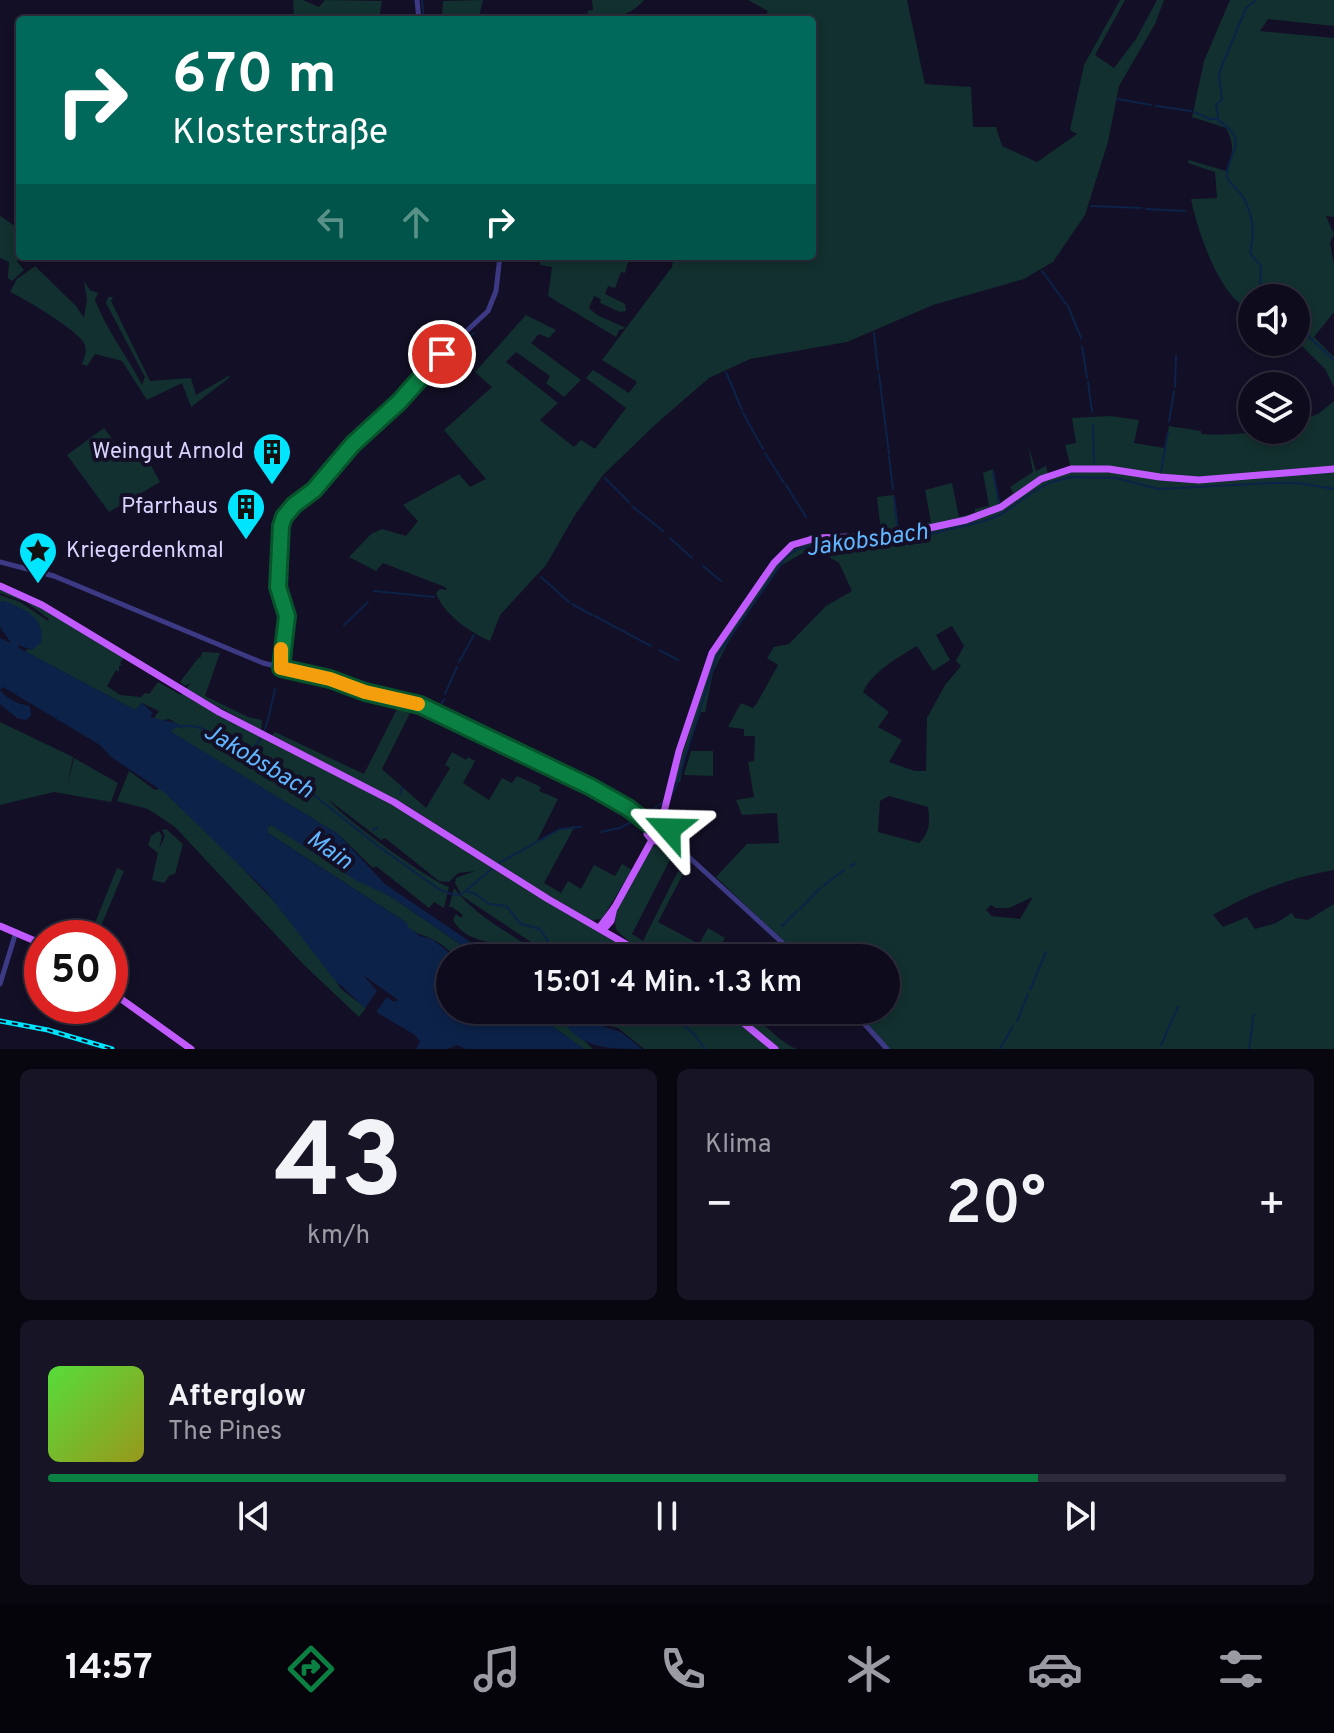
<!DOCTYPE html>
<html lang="de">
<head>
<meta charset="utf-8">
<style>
  :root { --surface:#0e0b1c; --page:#171425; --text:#f1f3f6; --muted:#9b9ba3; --line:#2e2b3b; --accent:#0b8043 }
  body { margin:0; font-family:Overpass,sans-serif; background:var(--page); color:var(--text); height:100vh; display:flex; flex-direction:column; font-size:30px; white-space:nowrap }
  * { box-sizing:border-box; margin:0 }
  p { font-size:26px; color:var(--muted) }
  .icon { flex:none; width:44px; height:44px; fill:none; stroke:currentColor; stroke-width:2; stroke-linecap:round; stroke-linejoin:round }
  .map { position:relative; height:1049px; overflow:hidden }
  .details { display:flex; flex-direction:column; gap:20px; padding:20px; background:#08060f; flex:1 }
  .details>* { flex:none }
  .guide { position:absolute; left:16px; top:16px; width:800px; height:244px; border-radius:8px; box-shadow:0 4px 12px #0003,0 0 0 2px var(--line); background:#00695c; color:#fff; overflow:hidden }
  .fabs { position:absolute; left:1238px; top:284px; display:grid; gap:16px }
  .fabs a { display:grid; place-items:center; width:72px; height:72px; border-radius:50%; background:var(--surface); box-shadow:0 4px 12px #0003,0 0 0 2px var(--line); font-size:40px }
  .speed { position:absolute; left:24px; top:920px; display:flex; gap:16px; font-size:40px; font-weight:700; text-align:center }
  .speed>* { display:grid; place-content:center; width:104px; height:104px; border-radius:50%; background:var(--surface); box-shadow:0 4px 12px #0003,0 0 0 2px var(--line); line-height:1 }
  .speed .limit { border:12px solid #d22; background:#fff; color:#111 }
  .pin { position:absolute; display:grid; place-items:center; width:68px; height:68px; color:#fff; margin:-34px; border:4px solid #fff; border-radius:50%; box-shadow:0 2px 8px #0007 }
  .me { position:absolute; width:88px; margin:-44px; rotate:295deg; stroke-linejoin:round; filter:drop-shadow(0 0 6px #0008) }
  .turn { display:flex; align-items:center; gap:28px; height:168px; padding:0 24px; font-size:36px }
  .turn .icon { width:104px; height:104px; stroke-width:2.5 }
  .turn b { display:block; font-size:56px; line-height:68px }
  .lanes { display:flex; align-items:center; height:76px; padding:0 24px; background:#0003; justify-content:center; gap:40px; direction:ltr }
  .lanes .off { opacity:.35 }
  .big { font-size:60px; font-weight:600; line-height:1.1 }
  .details .card { flex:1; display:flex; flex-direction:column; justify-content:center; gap:12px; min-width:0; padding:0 28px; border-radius:12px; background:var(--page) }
  .details .dial { align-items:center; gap:0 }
  .dial b { font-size:104px; line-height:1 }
  .song { display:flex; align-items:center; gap:24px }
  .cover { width:96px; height:96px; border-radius:12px; background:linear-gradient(135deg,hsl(110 70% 55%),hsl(60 70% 35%)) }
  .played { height:8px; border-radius:4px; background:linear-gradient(90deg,var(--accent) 80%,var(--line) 80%) }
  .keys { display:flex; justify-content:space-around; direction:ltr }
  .heat { display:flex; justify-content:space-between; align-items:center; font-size:44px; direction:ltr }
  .details .tiles { flex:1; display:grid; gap:20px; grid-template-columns:1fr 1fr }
  .card:last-child { grid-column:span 2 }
  .trip { position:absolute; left:436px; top:944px; width:464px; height:80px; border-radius:40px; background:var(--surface); box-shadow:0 4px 12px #0003,0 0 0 2px var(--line); font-weight:600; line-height:80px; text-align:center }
  .tabs { display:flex; height:128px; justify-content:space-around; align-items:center; background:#06040b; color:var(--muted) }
  .tabs .icon { width:56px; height:56px }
  .tabs .on { color:var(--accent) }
  .tabs b { font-size:36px; color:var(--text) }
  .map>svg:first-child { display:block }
  .green { fill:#12302f; fill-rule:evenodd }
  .water { fill:#0c2248 }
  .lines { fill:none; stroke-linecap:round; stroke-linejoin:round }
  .stream { stroke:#0c2248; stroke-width:2 }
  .minor { stroke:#3d3a85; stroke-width:5 }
  .major { stroke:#c25bff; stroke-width:7 }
  .rail-casing { stroke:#00e5ff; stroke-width:5 }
  .rail { stroke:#130f26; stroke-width:2; stroke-dasharray:6; stroke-linecap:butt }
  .route-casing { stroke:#07532c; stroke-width:20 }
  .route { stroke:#0b8043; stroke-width:14 }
  .slow { stroke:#f59e0b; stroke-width:14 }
  .labels { text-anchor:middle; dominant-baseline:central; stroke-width:8; stroke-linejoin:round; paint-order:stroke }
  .poi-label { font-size:22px; fill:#d9d4ff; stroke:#130f26; text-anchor:end }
  .water-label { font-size:24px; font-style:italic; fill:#62b6ff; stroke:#130f26 }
</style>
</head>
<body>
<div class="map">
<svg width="1334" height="1049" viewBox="0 0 1334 1049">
  <rect width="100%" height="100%" fill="#130f26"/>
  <g class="green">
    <path d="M293,0H303L319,7L325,0L382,1L379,20H294Z"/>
    <path d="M483,0L478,20H422V16L442,15L443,1Z"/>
    <path d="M592,0H644C631,16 610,20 590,20L587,11L593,10Z"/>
    <path d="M748,0H907L925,84L971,87L973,127H996L1002,146L1037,162L1077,134L1070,130L1084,65L1120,0H1125L1095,55L1114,68L1136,39L1157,0H1164L1155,24L1119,86L1108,142L1085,215L1053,262L1024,279L933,305L847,342L750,359L709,378L657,423L603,475L575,515L546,565L500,615L490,641C471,633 443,614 436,593L440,589L447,590L445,587L383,563L376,571L349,557L371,534L382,529L406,536L418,521L403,505L459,474L470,487L486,479L444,430L492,387L475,372L526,315L556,330L549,338L539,334L531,343L581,380L564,397L546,383L550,376L516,352L506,362L558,403L540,420L574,447L581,440L595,449L626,408L586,378L593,370L629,393L637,382L602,360L672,267L674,256H812V20H764L768,11Z"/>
    <path d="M1230,0H1334V26L1268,19L1260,31L1334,38V217L1326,216L1334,234L1330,243L1334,265V312L1314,337L1334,357V387L1325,369L1296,340V298H1252V310C1220,301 1197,229 1191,199L1217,198L1215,172L1188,163L1189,160L1226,171C1233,154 1235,145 1226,128L1192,117L1204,61Z"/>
    <path d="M0,216L15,226L14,233L20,231V256H23L17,261L24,270L12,281L8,278L9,262L0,258Z"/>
    <path d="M540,256L629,258L625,273L621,272L615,288L608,286L605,294L625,304L626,311L620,312L600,303L601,299L594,296L589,308L597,315L626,328L619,330L616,337L548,296L552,267L540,265Z"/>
    <path d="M35,266L76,306L84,318L87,299L84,281L90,290L98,293L95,300C107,331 127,356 142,385L145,377L106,303L108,297H113L111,301L150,381L191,378L196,395L230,375L229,378L191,407L182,383L147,400L122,361L95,354L87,366L82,364C84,358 87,352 85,345C80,331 25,299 10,292L17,279Z"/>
    <path d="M1334,401V467L1200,477L1071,468L1065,445L1076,443L1072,418L1110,416L1139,420L1134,443L1164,448L1169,426L1201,431V434C1233,437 1264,430 1296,430V422L1318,414Z"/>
    <path d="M104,428L127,458L142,449L160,482L109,512L67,455Z"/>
    <path d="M1028,445L1036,471L1046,466L1048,474L989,511L904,533L811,537L808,535L881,532L877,497L894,495L899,528L931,522L925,490L952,483L959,517L975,513V509L989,506L983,473L993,469L1000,503L1013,493L1010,487L1033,472Z"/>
    <path d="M1093,470L1161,479L1334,471V870C1291,877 1251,893 1213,915L1223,927L1247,917L1255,929L1276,923L1292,913L1295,918L1308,920L1334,904V1049H889L855,1010H886V958H801L716,877L747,844L779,843L777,813L742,815L736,800L754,797L748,762L754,761L755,736H744V729L728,727L741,703L753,708L757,703L778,665L767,658L774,647L789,644L826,606L852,591L839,563L821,552L817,554L810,549L780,566L731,637L713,672L705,712H701L686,751L680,782H674L711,661L721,642L775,566L792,550L813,542L873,540L971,521L1047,479L1074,471ZM952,626L964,646L956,661L961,666L945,685L927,718L926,771H915L889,762L902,740L878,727L889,712L863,692C873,671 897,658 917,646L933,671L950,660L936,635ZM889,796L928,807C930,821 930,833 919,843L878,832L880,801ZM1033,897L1020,919L992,916L986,910L991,905L996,908H1009Z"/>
    <path d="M0,589L25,599L124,657L120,663L122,665L119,666V672L116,670L107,686L120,695L141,697L145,693L149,694L158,682L181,695L191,683L185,686L180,682L199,657L202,661L200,657L203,652L220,653L205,696L248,717L262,720L261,730L195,694L192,700L385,799L495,870L642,958H555L462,896L455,883L456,878L475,871L458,873L449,882L439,881L385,838L381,840L329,800C339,815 430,881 449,887L444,908L434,902L429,908L376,866L373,868L338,834L169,731L179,725L169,719L158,721L154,718L159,711L142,703L135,710L26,652L27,649L32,650L4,601L0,602V595L20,602L48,621L49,619L26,602L0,593Z"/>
    <path d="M401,701L414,705L382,769L426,808L450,768L445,765L452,752L466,760L468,757L475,761L463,783L489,800L502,778L512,783L517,776L541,787L539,791L558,799L537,841L560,829L575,826L544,883L561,893L568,881L581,889L594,865L615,876L622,864L632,870L602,919L591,920L523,880L408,806L272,735L275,732L364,774Z"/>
    <path d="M0,722L73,757L67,788L74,758L118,783L111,802L54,792L0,805Z"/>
    <path d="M691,751H713V776L684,775Z"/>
    <path d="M129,771L155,790L165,787L310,939L341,989L366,1008L359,1017L302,963L175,827L148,809L117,801Z"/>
    <path d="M271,825L390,896L480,958C444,958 458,952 432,939C423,935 415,933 407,927V923L268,833L266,828Z"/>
    <path d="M166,829L183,844L175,874L170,875L164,883L152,880L158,853L148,845L151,836L159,831L162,836L159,849L165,836L162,830Z"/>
    <path d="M666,843L676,848L632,934L643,941L678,871L683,874L658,922L699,944L708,928L725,938L712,958C668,958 649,964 616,929C610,906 641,866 652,846Z"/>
    <path d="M117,868L124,871L96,938H89Z"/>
    <path d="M454,888C477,918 517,938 549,958H501L489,942C475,940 460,933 453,920L456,914L461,918L463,915L452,907H449Z"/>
    <path d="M530,1010H552L593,1049H584Z"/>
    <path d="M566,1010H724L772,1049H644L618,1028L588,1021Z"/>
    <path d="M732,1010C758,1010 773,1040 797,1049H779Z"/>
  </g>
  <g class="water">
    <path d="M4,601C25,609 46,618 41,643L32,650L18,645L19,648L135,710L142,703L153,713L150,717C159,720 170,720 180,725L170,731L338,834L385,884L494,958H480L390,896L357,881L271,825L268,826V833L407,923L408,927L420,936L432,939L456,958H450V1010H530L584,1049H466L457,1045L448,1049H416L420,1042L415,1035L376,1012L387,997L394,1002L398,1000L363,975L377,991L365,1008L333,978L265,890L165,793L111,757L100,745L3,687L0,690C8,700 18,704 30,706L31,716L26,720L17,718L0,704V638L11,643L0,627V602Z"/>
    <path d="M552,1010H565L589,1022L621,1032L642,1049C614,1049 587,1049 569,1029C564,1022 560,1016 552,1010Z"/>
  </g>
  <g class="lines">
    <g class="stream">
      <path d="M422,0L424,20"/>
      <path d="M1117,99L1151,105"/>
      <path d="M1156,106L1191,111"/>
      <path d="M1194,112L1210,119H1218C1223,125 1232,129 1235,137C1239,150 1223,167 1228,179C1232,186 1241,192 1244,199C1254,217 1255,234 1250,253L1261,266L1260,283L1283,298"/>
      <path d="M1218,117L1216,104L1222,100L1219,73L1246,8L1256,0"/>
      <path d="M1091,206L1141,208"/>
      <path d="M1146,209L1185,211"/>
      <path d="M1042,271L1066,304"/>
      <path d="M1068,306L1081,338"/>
      <path d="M1296,321L1309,329V337L1334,360"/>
      <path d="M874,333L878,370"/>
      <path d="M460,343L474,333"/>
      <path d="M1082,346L1087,378"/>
      <path d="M726,372L742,410"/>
      <path d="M879,374L889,454"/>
      <path d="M1088,382L1092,412"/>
      <path d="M1175,387L1176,356"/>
      <path d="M743,413L763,449"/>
      <path d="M1169,422L1174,391"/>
      <path d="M1093,425L1094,463"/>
      <path d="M765,453L784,483"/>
      <path d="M889,457L893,489"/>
      <path d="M993,472L999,503"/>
      <path d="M1161,472L1168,432"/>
      <path d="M605,478L629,502"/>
      <path d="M786,485L806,517"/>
      <path d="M894,497L898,532"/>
      <path d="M632,506L663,531"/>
      <path d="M670,538L692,558"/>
      <path d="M703,566L721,581"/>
      <path d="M541,577L569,602"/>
      <path d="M374,591L434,597"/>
      <path d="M572,604L592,615"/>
      <path d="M595,616L617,628"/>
      <path d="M344,625L368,602"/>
      <path d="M619,629L651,646"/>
      <path d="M659,650L678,660"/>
      <path d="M459,662L474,635"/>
      <path d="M445,694L457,667"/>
      <path d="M439,708L444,699"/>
      <path d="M178,727C197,723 213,730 223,747L248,752L263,765L310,792L378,846L440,890L455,895L462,894L494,867"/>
      <path d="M248,752C267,740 270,709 275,689"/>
      <path d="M400,794L402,788"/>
      <path d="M669,800L676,786L717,656L786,557L798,549L819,544L900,541L985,521L1002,514L1030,494L1049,483L1071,477L1116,478L1158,489L1273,483H1298L1334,489"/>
      <path d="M642,816L664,802"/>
      <path d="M373,830L377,828"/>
      <path d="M601,832L620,828L637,819"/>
      <path d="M499,863L560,829L581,827"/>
      <path d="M850,866L855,864"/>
      <path d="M823,886L844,870"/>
      <path d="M468,892L474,893L489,904L506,906L521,924L540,929L554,951L567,958"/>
      <path d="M800,909L820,888"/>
      <path d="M782,926L797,911"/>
      <path d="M1030,990L1046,952"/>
      <path d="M666,1010L694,1034L705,1049"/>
      <path d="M1253,1017L1254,1015"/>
      <path d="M1017,1021L1028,994"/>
      <path d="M1161,1045L1178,1007"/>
      <path d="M1000,1049L1013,1026"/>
      <path d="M1249,1049L1253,1019"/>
    </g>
    <g class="minor">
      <path d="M417,0L419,20"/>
      <path d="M0,562L54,576L263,663L330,679L365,692L420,705L591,787L628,808L649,824"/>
      <path d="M281,668L287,616L278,587L281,526L284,517L294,505L314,490L353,444L382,418L442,354L488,311L496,291L500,256"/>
      <path d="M667,837L799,958"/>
      <path d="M0,984L16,932"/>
      <path d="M852,1010L887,1049"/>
    </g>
    <g class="major">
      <path d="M0,586L42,605L219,712L394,802L548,899L650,958"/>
      <path d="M662,820L679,751L712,653L774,563L792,545L816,538L892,536L966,520L1001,507L1041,479L1071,469H1109L1160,477L1199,480L1334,469"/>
      <path d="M652,840L659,842L667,837L669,829L662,820"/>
      <path d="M652,840L647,834L648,826L654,820H662"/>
      <path d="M0,926L42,944"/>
      <path d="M599,928L615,907L652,840"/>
      <path d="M603,930L611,921L614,908"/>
      <path d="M110,991L191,1049"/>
      <path d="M728,1010L775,1049"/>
    </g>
    <g class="rail-casing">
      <path id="rail" d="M0,1021L48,1030L112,1049"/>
    </g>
    <use href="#rail" class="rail"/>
  </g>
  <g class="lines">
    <g class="route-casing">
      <path id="route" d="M442,354L399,402L353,444L314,490L294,505L284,517L281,526L278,587L287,616L281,668L330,679L365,692L420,705L591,787L628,808L649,824L654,820H662L669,829"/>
    </g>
    <use href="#route" class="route"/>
    <path class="slow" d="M281,649V668L330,679L365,692L418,704"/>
  </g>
  <defs>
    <g id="building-pin" transform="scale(2)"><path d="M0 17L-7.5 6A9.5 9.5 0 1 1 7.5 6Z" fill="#00e5ff" stroke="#130f26"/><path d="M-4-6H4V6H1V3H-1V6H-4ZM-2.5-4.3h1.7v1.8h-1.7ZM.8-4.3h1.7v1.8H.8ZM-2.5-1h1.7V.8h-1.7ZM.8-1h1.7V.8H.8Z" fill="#111"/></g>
    <g id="sight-pin" transform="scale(2)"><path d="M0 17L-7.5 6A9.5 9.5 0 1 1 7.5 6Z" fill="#00e5ff" stroke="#130f26"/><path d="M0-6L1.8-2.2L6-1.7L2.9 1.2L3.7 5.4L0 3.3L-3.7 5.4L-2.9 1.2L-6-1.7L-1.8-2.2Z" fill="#111"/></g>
  </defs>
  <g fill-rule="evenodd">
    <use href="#building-pin" x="272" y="452"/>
    <use href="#building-pin" x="246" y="507"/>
    <use href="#sight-pin" x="38" y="551"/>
  </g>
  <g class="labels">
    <g class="poi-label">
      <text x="244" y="452">Weingut Arnold</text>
      <text x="218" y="507">Pfarrhaus</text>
      <text x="66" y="551" text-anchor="start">Kriegerdenkmal</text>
    </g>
    <g class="water-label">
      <text transform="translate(867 541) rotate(-8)">Jakobsbach</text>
      <text transform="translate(258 762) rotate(31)">Jakobsbach</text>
      <text transform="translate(329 851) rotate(35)">Main</text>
    </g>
  </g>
</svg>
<div class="fabs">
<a><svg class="icon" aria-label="sound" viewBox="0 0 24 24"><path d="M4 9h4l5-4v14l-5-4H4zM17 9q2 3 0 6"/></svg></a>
<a><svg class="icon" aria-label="layers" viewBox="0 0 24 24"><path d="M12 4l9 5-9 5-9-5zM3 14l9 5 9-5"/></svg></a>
</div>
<div class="speed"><div class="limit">50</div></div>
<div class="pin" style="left:442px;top:354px;background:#d93025"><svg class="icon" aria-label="arrive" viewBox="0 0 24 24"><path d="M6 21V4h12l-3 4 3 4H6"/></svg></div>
<svg class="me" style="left:669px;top:829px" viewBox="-20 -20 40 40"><path d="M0-17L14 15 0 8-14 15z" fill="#0b8043" stroke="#fff" stroke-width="4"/></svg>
<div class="trip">15:01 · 4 Min. · 1.3 km</div>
<div class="guide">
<div class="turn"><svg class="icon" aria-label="right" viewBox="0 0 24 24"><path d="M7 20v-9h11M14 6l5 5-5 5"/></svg><div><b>670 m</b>Klosterstraße</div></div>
<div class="lanes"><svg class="icon off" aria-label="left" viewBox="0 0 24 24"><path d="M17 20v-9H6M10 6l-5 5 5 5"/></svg><svg class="icon off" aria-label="ahead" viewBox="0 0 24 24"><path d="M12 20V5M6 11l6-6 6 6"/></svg><svg class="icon" aria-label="right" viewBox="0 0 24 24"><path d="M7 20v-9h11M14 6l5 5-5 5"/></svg></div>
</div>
</div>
<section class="details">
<div class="tiles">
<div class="card dial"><b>43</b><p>km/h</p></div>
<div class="card"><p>Klima</p>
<div class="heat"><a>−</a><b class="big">20°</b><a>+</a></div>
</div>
<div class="card">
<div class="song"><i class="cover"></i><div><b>Afterglow</b><p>The Pines</p></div></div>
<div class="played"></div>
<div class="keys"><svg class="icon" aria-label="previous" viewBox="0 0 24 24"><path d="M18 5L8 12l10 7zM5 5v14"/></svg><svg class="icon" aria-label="pause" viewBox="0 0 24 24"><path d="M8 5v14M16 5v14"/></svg><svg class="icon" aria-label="next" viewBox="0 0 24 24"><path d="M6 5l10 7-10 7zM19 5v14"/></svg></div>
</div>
</div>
</section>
<nav class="tabs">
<b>14:57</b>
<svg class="icon on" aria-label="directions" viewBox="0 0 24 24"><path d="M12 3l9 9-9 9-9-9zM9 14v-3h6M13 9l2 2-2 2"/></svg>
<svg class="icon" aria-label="music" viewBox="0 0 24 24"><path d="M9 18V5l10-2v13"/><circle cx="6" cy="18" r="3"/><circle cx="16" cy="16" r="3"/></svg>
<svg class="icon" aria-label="phone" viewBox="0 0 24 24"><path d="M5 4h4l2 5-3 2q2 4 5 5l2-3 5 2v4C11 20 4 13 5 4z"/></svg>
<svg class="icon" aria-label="climate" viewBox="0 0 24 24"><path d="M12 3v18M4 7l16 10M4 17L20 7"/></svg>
<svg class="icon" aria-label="car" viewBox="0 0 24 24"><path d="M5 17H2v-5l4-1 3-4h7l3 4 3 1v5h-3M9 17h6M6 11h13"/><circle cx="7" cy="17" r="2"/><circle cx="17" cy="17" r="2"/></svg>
<svg class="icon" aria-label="filters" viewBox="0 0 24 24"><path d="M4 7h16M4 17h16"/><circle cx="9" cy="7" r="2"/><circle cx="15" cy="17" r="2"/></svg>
</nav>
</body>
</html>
